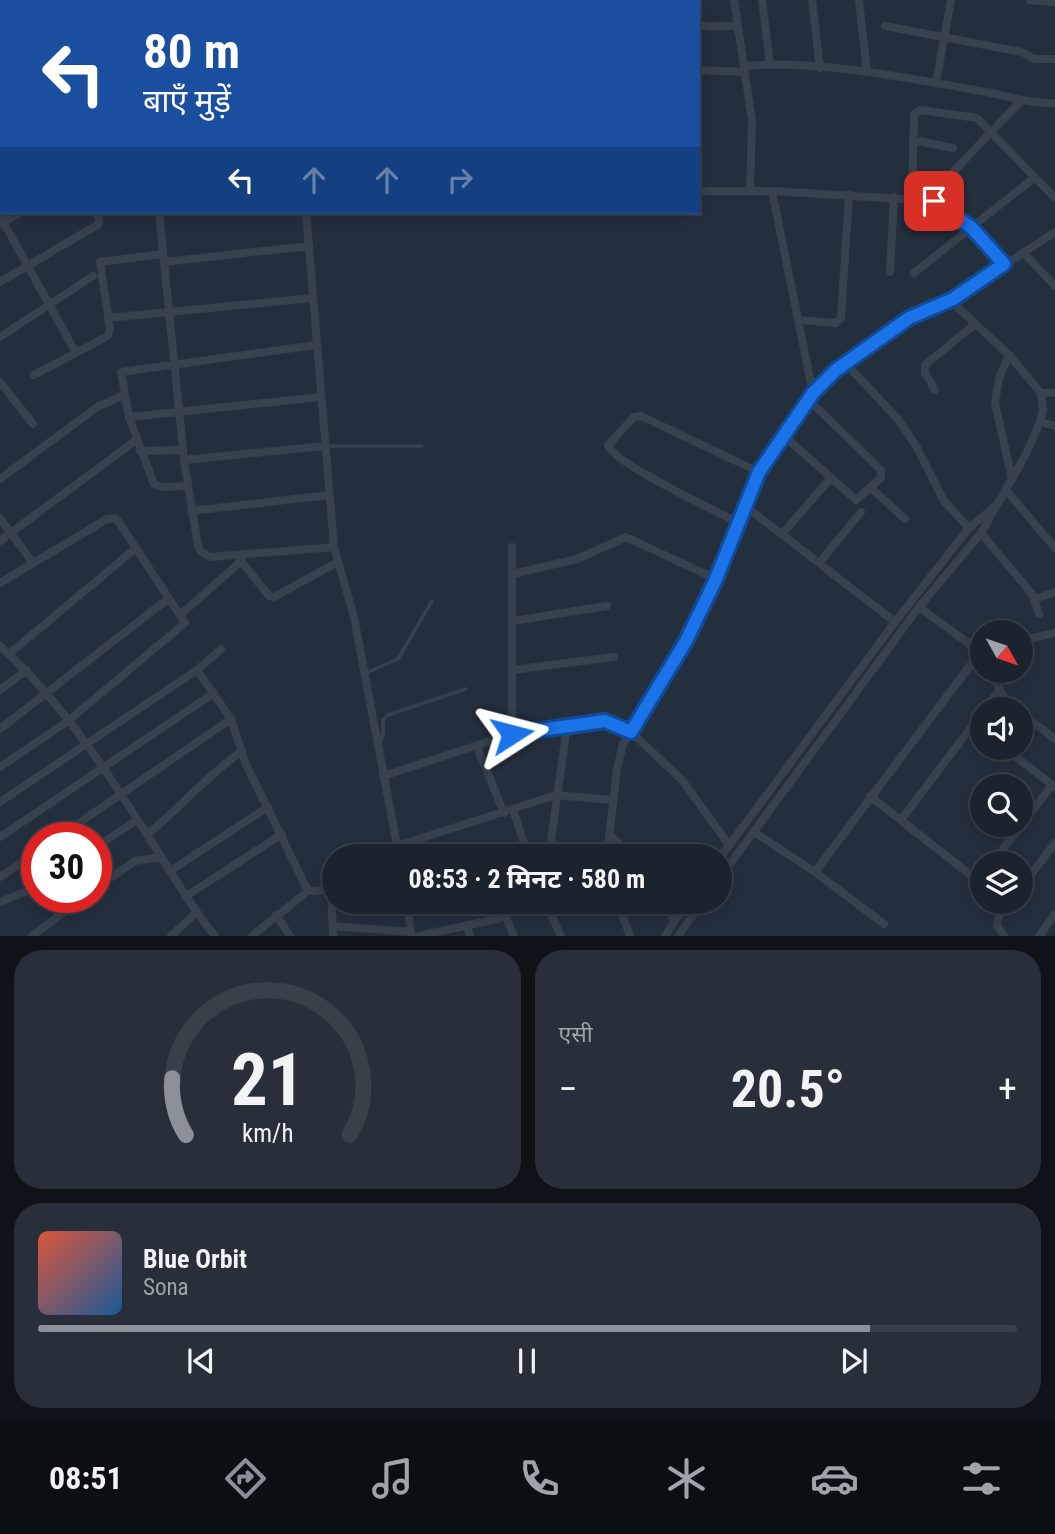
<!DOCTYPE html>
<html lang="hi">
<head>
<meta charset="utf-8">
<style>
  :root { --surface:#1b232e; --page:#282f3a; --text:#f1f3f6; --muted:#a0a4aa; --line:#39404a; --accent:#8c9099 }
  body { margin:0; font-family:"Roboto Condensed","Noto Sans Devanagari",sans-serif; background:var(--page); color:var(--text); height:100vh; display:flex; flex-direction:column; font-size:26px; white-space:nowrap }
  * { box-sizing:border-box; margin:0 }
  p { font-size:23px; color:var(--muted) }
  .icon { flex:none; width:38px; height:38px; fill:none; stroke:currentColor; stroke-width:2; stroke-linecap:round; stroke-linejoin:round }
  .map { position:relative; height:936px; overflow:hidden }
  .panel { display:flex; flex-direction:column; gap:14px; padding:14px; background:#0f1319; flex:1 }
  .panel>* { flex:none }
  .guide { position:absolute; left:0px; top:0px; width:700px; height:214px; box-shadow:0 4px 18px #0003,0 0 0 2px var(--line); background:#1a4fa0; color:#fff; overflow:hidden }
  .needle { width:46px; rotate:130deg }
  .tools { position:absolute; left:970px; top:620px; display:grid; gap:14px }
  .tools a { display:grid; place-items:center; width:63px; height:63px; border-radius:50%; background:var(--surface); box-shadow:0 4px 18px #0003,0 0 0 2px var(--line); font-size:35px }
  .speed { position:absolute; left:21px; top:822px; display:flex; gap:14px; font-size:35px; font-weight:700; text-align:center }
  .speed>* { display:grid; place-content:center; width:91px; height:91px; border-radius:50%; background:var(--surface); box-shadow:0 4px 18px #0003,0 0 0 2px var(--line); line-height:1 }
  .speed .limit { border:10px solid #d22; background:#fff; color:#111 }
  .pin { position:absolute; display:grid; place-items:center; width:60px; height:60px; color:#fff; margin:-30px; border-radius:14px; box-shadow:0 4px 10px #0006 }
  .me { position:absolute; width:77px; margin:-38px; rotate:81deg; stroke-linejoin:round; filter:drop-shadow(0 0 5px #0008) }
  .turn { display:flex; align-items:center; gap:24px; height:147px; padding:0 28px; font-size:32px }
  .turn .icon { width:91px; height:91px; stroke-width:2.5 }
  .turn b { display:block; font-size:49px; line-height:60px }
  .lanes { display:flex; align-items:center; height:66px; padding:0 28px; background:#0003; justify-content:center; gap:35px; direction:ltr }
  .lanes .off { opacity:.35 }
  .big { font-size:52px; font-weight:700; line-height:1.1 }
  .panel .card { flex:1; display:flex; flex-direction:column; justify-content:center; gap:10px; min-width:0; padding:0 24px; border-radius:28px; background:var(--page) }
  .panel .dial { align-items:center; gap:0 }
  .dial svg { height:182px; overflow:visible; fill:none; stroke:var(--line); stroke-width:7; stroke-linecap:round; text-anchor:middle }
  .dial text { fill:var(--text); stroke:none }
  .song { display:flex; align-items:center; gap:21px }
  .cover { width:84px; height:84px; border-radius:10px; background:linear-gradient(135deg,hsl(10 70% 55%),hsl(210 70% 35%)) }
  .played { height:7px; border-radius:4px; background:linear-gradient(90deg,var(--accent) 85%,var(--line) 85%) }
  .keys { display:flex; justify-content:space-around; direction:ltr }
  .heat { display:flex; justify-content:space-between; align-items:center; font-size:38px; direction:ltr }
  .panel .tiles { flex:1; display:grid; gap:14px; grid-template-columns:1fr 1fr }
  .card:last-child { grid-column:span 2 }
  .trip { position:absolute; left:322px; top:844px; width:410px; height:70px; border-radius:35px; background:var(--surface); box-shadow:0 4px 18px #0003,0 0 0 2px var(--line); font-weight:700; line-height:70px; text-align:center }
  .dock { display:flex; height:112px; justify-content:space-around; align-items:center; background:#0b0e12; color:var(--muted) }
  .dock .icon { width:49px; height:49px }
  .dock .selected { color:var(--accent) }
  .dock b { font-size:32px; color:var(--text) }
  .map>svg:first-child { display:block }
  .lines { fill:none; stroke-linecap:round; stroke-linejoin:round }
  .lane { stroke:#38414e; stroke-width:3.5 }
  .street { stroke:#38414e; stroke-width:8 }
  .route-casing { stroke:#114b97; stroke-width:18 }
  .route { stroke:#1a73e8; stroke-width:12 }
</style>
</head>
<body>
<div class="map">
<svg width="1055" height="936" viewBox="0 0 1055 936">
  <rect width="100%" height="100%" fill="#242f3e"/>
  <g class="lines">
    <g class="lane">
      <path d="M326,446H422"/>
      <path d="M366,673L398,659L432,601"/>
      <path d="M380,742L383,736V720L388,715L466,689"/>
    </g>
    <g class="street">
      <path d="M94,0L95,2"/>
      <path d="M227,0V2"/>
      <path d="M299,0L300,2"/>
      <path d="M734,0L752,121L750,191"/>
      <path d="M762,0L770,64"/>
      <path d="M812,0L820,68"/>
      <path d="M859,0L867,72"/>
      <path d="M1030,0L1055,2"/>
      <path d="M14,2L17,0"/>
      <path d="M168,2L169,0"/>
      <path d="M0,8L2,7"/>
      <path d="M698,26H737"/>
      <path d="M885,26L1022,52L1035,59H1055"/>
      <path d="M0,45L2,48"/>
      <path d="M744,66C821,60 900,77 975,90C1003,94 1027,104 1055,103"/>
      <path d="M698,70L745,72"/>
      <path d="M0,81L2,80"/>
      <path d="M936,83L951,0"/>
      <path d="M913,140L953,148"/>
      <path d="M0,152H2"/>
      <path d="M698,191H772L934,201L972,228L1004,264"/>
      <path d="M772,191L813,393"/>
      <path d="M912,198L914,114L921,110L977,118L1055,198"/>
      <path d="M934,201L951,174L1021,101"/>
      <path d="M159,212L184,460L198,546L201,552L211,557L334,547"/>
      <path d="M306,212L334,547L354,617L399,856"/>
      <path d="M0,216L76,353"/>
      <path d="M0,224L21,212"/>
      <path d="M1023,252L1055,286"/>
      <path d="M164,262L309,246"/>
      <path d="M890,272L894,197"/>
      <path d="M914,273L1035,177"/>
      <path d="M0,282L99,224L98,212"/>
      <path d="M108,318L313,298"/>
      <path d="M799,320L836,323L841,318L849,195"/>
      <path d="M0,337L93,276"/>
      <path d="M1009,355L999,378L995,403L1012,479"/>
      <path d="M845,363L898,419L916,446L944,501L969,528"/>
      <path d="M34,375L108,336L110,330L100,262L163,254"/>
      <path d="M0,382L33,424"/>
      <path d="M935,390L925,373V365L975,324"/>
      <path d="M1041,393H1055"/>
      <path d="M129,417L321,397"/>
      <path d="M1040,422L1055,426"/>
      <path d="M782,434L856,500L881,478V470L808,399"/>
      <path d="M140,451L183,450"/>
      <path d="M184,460L325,446"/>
      <path d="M0,479L97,407L124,395"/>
      <path d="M188,486L161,487L154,484L129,417L121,372L316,345"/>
      <path d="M871,488L905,519"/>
      <path d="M1006,490L1055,548"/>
      <path d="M744,505L895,622"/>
      <path d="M191,511L329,495"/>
      <path d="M0,518L32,562"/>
      <path d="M737,522C716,511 611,462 608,445L634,417L641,416L759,472"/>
      <path d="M981,533L1032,594L1039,614"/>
      <path d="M782,534L830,479"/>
      <path d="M0,541L136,440"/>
      <path d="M512,547V734"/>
      <path d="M241,561L269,596L274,597L338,562"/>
      <path d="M819,563L861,512"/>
      <path d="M513,574L577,559L626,537L716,579"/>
      <path d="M0,583L107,519L116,518L185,623L68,721L0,767"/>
      <path d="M1035,599L1055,592"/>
      <path d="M919,607L968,643L981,659"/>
      <path d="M182,613L237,565L243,556"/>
      <path d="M513,621L607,606"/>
      <path d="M1020,641L1055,633"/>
      <path d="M968,643L982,637"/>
      <path d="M0,646C65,704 114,782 160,855C178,883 193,910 215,936"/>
      <path d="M9,654L136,548"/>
      <path d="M197,670L231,719L245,762L308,891"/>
      <path d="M512,670L614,657"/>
      <path d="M989,670L1004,697L1016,709"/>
      <path d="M0,690L27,670"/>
      <path d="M985,709L1000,689"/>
      <path d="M1020,712L1055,739"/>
      <path d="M0,729L169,598"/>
      <path d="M477,747L504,813"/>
      <path d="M1003,747L1055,787"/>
      <path d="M383,776L512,734L567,725L615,723L631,732L682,780L729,845"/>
      <path d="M870,796L982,884"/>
      <path d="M0,802L197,670L221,649"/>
      <path d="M513,809L528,856"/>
      <path d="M901,820L982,713"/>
      <path d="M754,832L815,872L884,924"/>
      <path d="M609,834L631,856"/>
      <path d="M147,835C181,807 205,777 242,751"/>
      <path d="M0,837L214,693"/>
      <path d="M57,838L231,719"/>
      <path d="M397,846L556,795L613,800"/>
      <path d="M96,847L137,820"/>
      <path d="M549,856L567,725"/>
      <path d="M607,856L617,769L623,744L686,641L716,579L759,472L790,422L836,370L909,318L953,299"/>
      <path d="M719,859L895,622L969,528L994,507"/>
      <path d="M992,863L1052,785"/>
      <path d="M170,871L268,807"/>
      <path d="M815,872L978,655"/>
      <path d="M0,877L37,852"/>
      <path d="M719,879L919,607L981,533L1026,454L1040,422L1043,410L1041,393L1009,355L954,304L953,299L1055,232"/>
      <path d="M96,888L135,861L161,857"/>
      <path d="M331,889L333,936"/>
      <path d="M1020,889L1055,843"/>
      <path d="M185,897L282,834"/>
      <path d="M407,901L411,936"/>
      <path d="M499,901L514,936"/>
      <path d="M544,901L561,936"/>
      <path d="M617,901L630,936"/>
      <path d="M665,901L674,921"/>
      <path d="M0,902L37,887"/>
      <path d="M276,915L290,936"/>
      <path d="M467,925L470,936"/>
      <path d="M333,926L411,932"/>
      <path d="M32,936L83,898"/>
      <path d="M171,936L196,913"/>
      <path d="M252,936L308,891L334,890"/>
      <path d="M419,936L506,917"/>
      <path d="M665,936L688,901"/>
      <path d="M678,936L703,901"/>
      <path d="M1004,936L997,925L999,916L1011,901"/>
      <path d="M1039,936L1055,914"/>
    </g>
  </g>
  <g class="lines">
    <g class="route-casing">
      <path id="route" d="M512,734L605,721L631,732L686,641L716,579L759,472L813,393L836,370L909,318L953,299L1004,264L972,228L934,201"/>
    </g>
    <use href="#route" class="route"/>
  </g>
</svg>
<div class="tools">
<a><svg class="needle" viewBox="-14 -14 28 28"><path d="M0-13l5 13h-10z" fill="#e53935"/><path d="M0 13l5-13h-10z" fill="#a0a4aa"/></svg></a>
<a><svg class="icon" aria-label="sound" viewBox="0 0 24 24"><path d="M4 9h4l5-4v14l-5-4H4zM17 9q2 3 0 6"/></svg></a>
<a><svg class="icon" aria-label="search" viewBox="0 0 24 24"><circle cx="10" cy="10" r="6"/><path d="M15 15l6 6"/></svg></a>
<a><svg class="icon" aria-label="layers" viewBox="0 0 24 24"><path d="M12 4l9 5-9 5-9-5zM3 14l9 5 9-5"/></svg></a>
</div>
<div class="speed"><div class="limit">30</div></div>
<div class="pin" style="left:934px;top:201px;background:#d93025"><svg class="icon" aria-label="arrive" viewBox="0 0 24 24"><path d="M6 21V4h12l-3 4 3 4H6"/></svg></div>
<svg class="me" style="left:512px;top:734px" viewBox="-20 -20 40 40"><path d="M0-17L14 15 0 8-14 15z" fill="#1a73e8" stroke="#fff" stroke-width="4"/></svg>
<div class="trip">08:53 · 2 मिनट · 580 m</div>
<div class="guide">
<div class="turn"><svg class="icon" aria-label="left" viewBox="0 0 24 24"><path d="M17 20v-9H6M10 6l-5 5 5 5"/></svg><div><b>80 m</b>बाएँ मुड़ें</div></div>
<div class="lanes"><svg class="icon" aria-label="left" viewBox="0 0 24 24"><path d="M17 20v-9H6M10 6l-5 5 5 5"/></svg><svg class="icon off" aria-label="ahead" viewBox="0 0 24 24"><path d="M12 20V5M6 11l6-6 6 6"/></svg><svg class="icon off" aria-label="ahead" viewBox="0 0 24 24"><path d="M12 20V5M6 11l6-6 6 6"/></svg><svg class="icon off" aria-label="right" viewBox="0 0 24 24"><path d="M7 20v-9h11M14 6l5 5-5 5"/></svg></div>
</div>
</div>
<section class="panel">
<div class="tiles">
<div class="card dial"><svg viewBox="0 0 100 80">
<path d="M14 69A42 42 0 1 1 86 69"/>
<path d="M14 69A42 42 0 0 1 8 44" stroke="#8c9099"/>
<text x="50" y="56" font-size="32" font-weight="700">21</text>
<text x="50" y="72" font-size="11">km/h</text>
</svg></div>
<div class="card"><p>एसी</p>
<div class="heat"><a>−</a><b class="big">20.5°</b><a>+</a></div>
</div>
<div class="card">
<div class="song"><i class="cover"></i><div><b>Blue Orbit</b><p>Sona</p></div></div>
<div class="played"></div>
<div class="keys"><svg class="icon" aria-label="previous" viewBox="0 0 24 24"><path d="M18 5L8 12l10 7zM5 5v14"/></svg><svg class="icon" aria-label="pause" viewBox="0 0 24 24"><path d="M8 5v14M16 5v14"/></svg><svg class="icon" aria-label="next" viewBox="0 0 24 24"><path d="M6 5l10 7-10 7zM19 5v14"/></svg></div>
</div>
</div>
</section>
<nav class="dock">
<b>08:51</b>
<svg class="icon selected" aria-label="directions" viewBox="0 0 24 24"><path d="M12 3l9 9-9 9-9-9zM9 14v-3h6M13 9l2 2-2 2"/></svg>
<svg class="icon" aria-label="music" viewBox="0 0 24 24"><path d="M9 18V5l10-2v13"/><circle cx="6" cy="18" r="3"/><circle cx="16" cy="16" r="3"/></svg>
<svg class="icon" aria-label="phone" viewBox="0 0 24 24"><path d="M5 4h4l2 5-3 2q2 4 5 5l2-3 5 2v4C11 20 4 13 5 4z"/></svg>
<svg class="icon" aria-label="climate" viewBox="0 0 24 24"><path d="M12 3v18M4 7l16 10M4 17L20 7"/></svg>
<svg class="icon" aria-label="car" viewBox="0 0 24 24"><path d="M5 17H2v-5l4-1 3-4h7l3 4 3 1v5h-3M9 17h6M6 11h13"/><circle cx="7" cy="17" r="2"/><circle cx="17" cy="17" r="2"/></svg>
<svg class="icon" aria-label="filters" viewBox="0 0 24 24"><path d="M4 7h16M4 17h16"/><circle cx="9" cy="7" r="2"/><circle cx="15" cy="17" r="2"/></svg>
</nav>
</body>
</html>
